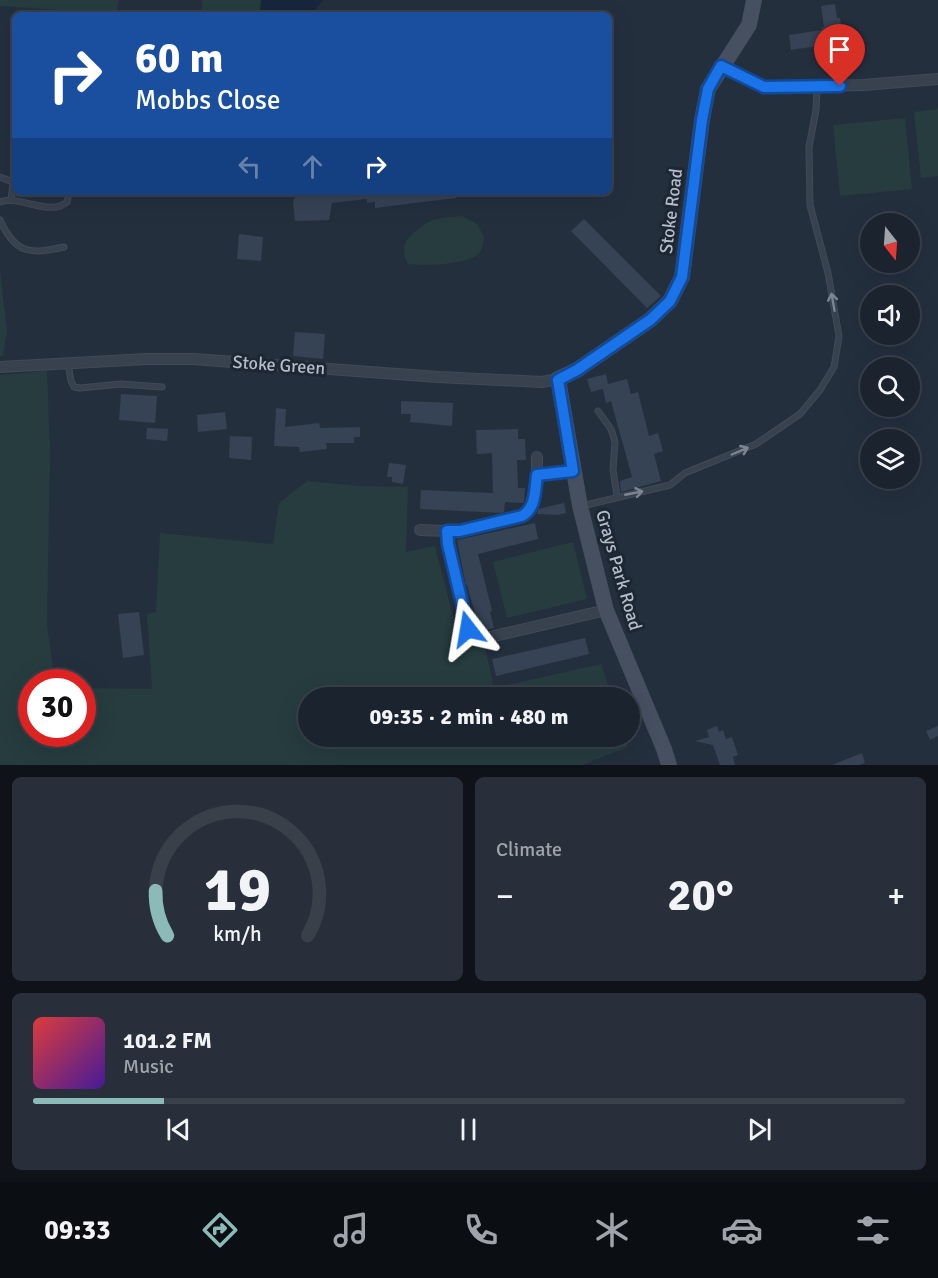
<!DOCTYPE html>
<html lang="en">
<head>
<meta charset="utf-8">
<style>
  :root { --surface:#1b232e; --page:#282f3a; --text:#f1f3f6; --muted:#a0a4aa; --line:#39404a; --accent:#8bbbb9 }
  body { margin:0; font-family:Signika,sans-serif; background:var(--page); color:var(--text); height:100vh; display:flex; flex-direction:column; font-size:22px; white-space:nowrap }
  * { box-sizing:border-box; margin:0 }
  p { font-size:20px; color:var(--muted) }
  .icon { flex:none; width:33px; height:33px; fill:none; stroke:currentColor; stroke-width:2; stroke-linecap:round; stroke-linejoin:round }
  .map { position:relative; height:765px; overflow:hidden }
  .side { display:flex; flex-direction:column; gap:12px; padding:12px; background:#0f1319; flex:1 }
  .side>* { flex:none }
  .hud { position:absolute; left:12px; top:12px; width:600px; height:183px; border-radius:9px; box-shadow:0 6px 24px #0002,0 0 0 2px var(--line); background:#1a4fa0; color:#fff; overflow:hidden }
  .needle { width:39px; rotate:163deg }
  .controls { position:absolute; left:860px; top:213px; display:grid; gap:12px }
  .controls a { display:grid; place-items:center; width:60px; height:60px; border-radius:50%; background:var(--surface); box-shadow:0 6px 24px #0002,0 0 0 2px var(--line); font-size:30px }
  .speed { position:absolute; left:18px; top:669px; display:flex; gap:12px; font-size:30px; font-weight:700; text-align:center }
  .speed>* { display:grid; place-content:center; width:78px; height:78px; border-radius:50%; background:var(--surface); box-shadow:0 6px 24px #0002,0 0 0 2px var(--line); line-height:1 }
  .speed .limit { border:9px solid #d22; background:#fff; color:#111 }
  .pin { position:absolute; display:grid; place-items:center; width:51px; height:51px; color:#fff; margin:-62px -26px; border-radius:50% 50% 50% 0; rotate:-45deg; box-shadow:0 0 6px #0007 }
  .pin .icon { rotate:45deg }
  .me { position:absolute; width:66px; margin:-33px; rotate:346deg; stroke-linejoin:round; filter:drop-shadow(0 0 4px #0008) }
  .turn { display:flex; align-items:center; gap:21px; height:126px; padding:0 24px; font-size:27px }
  .turn .icon { width:78px; height:78px; stroke-width:2.5 }
  .turn b { display:block; font-size:42px; line-height:51px }
  .lanes { display:flex; align-items:center; height:57px; padding:0 24px; background:#0003; justify-content:center; gap:30px; direction:ltr }
  .lanes .off { opacity:.35 }
  .big { font-size:45px; font-weight:700; line-height:1.1 }
  .side .tile { flex:1; display:flex; flex-direction:column; justify-content:center; gap:9px; min-width:0; padding:0 21px; border-radius:9px; background:var(--page) }
  .side .dial { align-items:center; gap:0 }
  .dial svg { height:156px; overflow:visible; fill:none; stroke:var(--line); stroke-width:7; stroke-linecap:round; text-anchor:middle }
  .dial text { fill:var(--text); stroke:none }
  .song { display:flex; align-items:center; gap:18px }
  .cover { width:72px; height:72px; border-radius:9px; background:linear-gradient(135deg,hsl(0 70% 55%),hsl(260 70% 35%)) }
  .played { height:6px; border-radius:3px; background:linear-gradient(90deg,var(--accent) 15%,var(--line) 15%) }
  .keys { display:flex; justify-content:space-around; direction:ltr }
  .heat { display:flex; justify-content:space-between; align-items:center; font-size:33px; direction:ltr }
  .side .tiles { flex:1; display:grid; gap:12px; grid-template-columns:1fr 1fr }
  .tile:last-child { grid-column:span 2 }
  .trip { position:absolute; left:298px; top:687px; width:342px; height:60px; border-radius:30px; background:var(--surface); box-shadow:0 6px 24px #0002,0 0 0 2px var(--line); font-weight:700; line-height:60px; text-align:center }
  .dock { display:flex; height:96px; justify-content:space-around; align-items:center; background:#0b0e12; color:var(--muted) }
  .dock .icon { width:42px; height:42px }
  .dock .on { color:var(--accent) }
  .dock b { font-size:27px; color:var(--text) }
  .map>svg:first-child { display:block }
  .green { fill:#263c3f }
  .water { fill:#17263c }
  .building { fill:#364354 }
  .lines { fill:none; stroke-linecap:round; stroke-linejoin:round }
  .lane-casing { stroke:#414a57; stroke-width:7 }
  .street-casing { stroke:#414a57; stroke-width:12 }
  .secondary-casing { stroke:#414a57; stroke-width:16 }
  .lane { stroke:#38414e; stroke-width:5 }
  .street { stroke:#38414e; stroke-width:10 }
  .secondary { stroke:#465061; stroke-width:15 }
  .oneway { stroke:#7c8592 }
  .route-casing { stroke:#114b97; stroke-width:15 }
  .route { stroke:#1a73e8; stroke-width:10 }
  .labels { text-anchor:middle; dominant-baseline:central; stroke-width:6; stroke-linejoin:round; paint-order:stroke }
  .street-label { font-size:18px; fill:#b4bcc9; stroke:#1d2633 }
</style>
</head>
<body>
<div class="map">
<svg width="938" height="765" viewBox="0 0 938 765">
  <rect width="100%" height="100%" fill="#242f3e"/>
  <g class="green">
    <path d="M0,0H119L116,14L0,6Z"/>
    <path d="M202,0H261L260,15H202Z"/>
    <path d="M938,109V176L921,178L914,112Z"/>
    <path d="M905,118L912,189L840,196L833,125Z"/>
    <path d="M462,216L477,224L484,237C483,243 483,250 478,254C466,265 424,266 408,264C399,248 406,237 420,228C424,225 429,221 433,220C441,217 453,217 462,216Z"/>
    <path d="M0,270L7,331L3,356L0,357Z"/>
    <path d="M47,371L50,450L47,625L55,682H32V734H82L83,688L152,689L147,614L156,612L160,533L273,544L279,503L307,481L359,486L408,487L406,552L435,546L456,628L462,629L473,648L485,647L494,688L601,664L612,697L309,698V736H624L628,747L582,765H0V375Z"/>
    <path d="M573,542L587,599L507,618L493,562Z"/>
  </g>
  <path class="water" d="M261,0H323L310,15H260Z"/>
  <g class="building">
    <path d="M835,4L837,18H840L846,62L832,64L830,44L791,50L789,35L822,30L821,27H824L821,6Z"/>
    <path d="M303,192H456V198L375,208V202L367,203V199L332,203L329,220L295,221L293,202L297,194Z"/>
    <path d="M584,219L661,296L647,308L571,231Z"/>
    <path d="M239,234L263,237L261,261L237,259Z"/>
    <path d="M295,332L325,334L323,359L293,356Z"/>
    <path d="M606,374L608,384L627,379L631,394L638,392L649,436L658,433L663,451L654,454L661,481L621,492L620,481L632,477L611,401L606,403L603,389L591,392L587,379Z"/>
    <path d="M121,394L157,396L155,423L119,420Z"/>
    <path d="M401,401L453,403L452,426L410,422L411,414H401Z"/>
    <path d="M276,408L286,409L285,427L319,423L320,428L360,427V437H354V443H326L327,449L300,452L299,447L274,446Z"/>
    <path d="M225,412L227,429L198,432L197,415Z"/>
    <path d="M147,428L168,429L167,441L146,439Z"/>
    <path d="M518,429V439H525L526,460H517L518,488H525L524,503L505,502L504,512L502,513L420,509L421,490L493,493L492,453L477,454L476,430Z"/>
    <path d="M230,436L252,437L251,460L229,458Z"/>
    <path d="M389,463L406,465L403,484L392,482V477H387Z"/>
    <path d="M564,503L566,513L558,515L537,514L538,509Z"/>
    <path d="M535,523L538,539L478,554L492,611L490,612L494,628L480,632L467,585L466,586L457,540Z"/>
    <path d="M139,612L144,655L123,658L118,614Z"/>
    <path d="M585,638L589,654L496,676L492,659Z"/>
    <path d="M717,726L719,732L723,730L726,739L732,737L738,755L733,757L735,765H720L713,745L695,741L709,737L707,730Z"/>
    <path d="M938,726V736L930,740L926,731Z"/>
    <path d="M862,753L865,763L859,765H832Z"/>
  </g>
  <g class="lines">
    <g class="lane-casing">
      <g id="lane">
        <path d="M0,177L15,183"/>
        <path d="M11,200L13,183"/>
        <path d="M0,202C21,195 49,217 67,202L69,192"/>
        <path d="M0,220C16,255 30,254 64,247"/>
        <path d="M68,363L71,381L74,387L80,388L121,384L162,387"/>
        <path d="M598,411L611,429L615,442L613,470L617,496"/>
        <path d="M582,506L670,485L685,473L756,444L800,414L820,390L834,367L839,336L828,273L810,205L809,147L816,110L817,87"/>
      </g>
    </g>
    <g class="street-casing">
      <g id="street">
        <path d="M721,66L764,87L863,85L938,79"/>
        <path d="M0,367L147,359H193L438,377L542,382L558,379"/>
        <path d="M573,471L537,475L530,511L522,516L461,530L447,531L448,544L470,636L477,640L606,610"/>
        <path d="M537,475V457"/>
        <path d="M420,530L447,531"/>
      </g>
    </g>
    <g class="secondary-casing">
      <path id="secondary" d="M669,765L664,749L606,610L580,506L558,379L577,370L650,320L670,301L682,277L702,120L708,89L749,25L754,0"/>
    </g>
    <use href="#lane" class="lane"/>
    <use href="#street" class="street"/>
    <use href="#secondary" class="secondary"/>
  </g>
  <defs><path id="oneway-shaft" d="M-6 0H5M1.5-3L5.5 0L1.5 3" fill="none" stroke-width="1.6" stroke-linecap="round" stroke-linejoin="round" transform="scale(1.5)"/></defs>
  <g class="oneway">
    <use href="#oneway-shaft" transform="translate(833 302) rotate(-100)"/>
    <use href="#oneway-shaft" transform="translate(740 451) rotate(-23)"/>
    <use href="#oneway-shaft" transform="translate(634 493) rotate(-11)"/>
  </g>
  <g class="lines">
    <g class="route-casing">
      <path id="route" d="M468,629L448,544L447,531H460L522,516C536,508 535,490 537,475L573,471L558,380L577,370L650,320L670,301L682,277L702,120L708,89L721,66L764,87L840,86"/>
    </g>
    <use href="#route" class="route"/>
  </g>
  <g class="labels">
    <g class="street-label">
      <text transform="translate(671 211) rotate(-83)">Stoke Road</text>
      <text transform="translate(279 365) rotate(4)">Stoke Green</text>
      <text transform="translate(619 570) rotate(74)">Grays Park Road</text>
    </g>
  </g>
</svg>
<div class="controls">
<a><svg class="needle" viewBox="-14 -14 28 28"><path d="M0-13l5 13h-10z" fill="#e53935"/><path d="M0 13l5-13h-10z" fill="#a0a4aa"/></svg></a>
<a><svg class="icon" aria-label="sound" viewBox="0 0 24 24"><path d="M4 9h4l5-4v14l-5-4H4zM17 9q2 3 0 6"/></svg></a>
<a><svg class="icon" aria-label="search" viewBox="0 0 24 24"><circle cx="10" cy="10" r="6"/><path d="M15 15l6 6"/></svg></a>
<a><svg class="icon" aria-label="layers" viewBox="0 0 24 24"><path d="M12 4l9 5-9 5-9-5zM3 14l9 5 9-5"/></svg></a>
</div>
<div class="speed"><div class="limit">30</div></div>
<div class="pin" style="left:840px;top:86px;background:#d93025"><svg class="icon" aria-label="arrive" viewBox="0 0 24 24"><path d="M6 21V4h12l-3 4 3 4H6"/></svg></div>
<svg class="me" style="left:468px;top:629px" viewBox="-20 -20 40 40"><path d="M0-17L14 15 0 8-14 15z" fill="#1a73e8" stroke="#fff" stroke-width="4"/></svg>
<div class="trip">09:35 · 2 min · 480 m</div>
<div class="hud">
<div class="turn"><svg class="icon" aria-label="right" viewBox="0 0 24 24"><path d="M7 20v-9h11M14 6l5 5-5 5"/></svg><div><b>60 m</b>Mobbs Close</div></div>
<div class="lanes"><svg class="icon off" aria-label="left" viewBox="0 0 24 24"><path d="M17 20v-9H6M10 6l-5 5 5 5"/></svg><svg class="icon off" aria-label="ahead" viewBox="0 0 24 24"><path d="M12 20V5M6 11l6-6 6 6"/></svg><svg class="icon" aria-label="right" viewBox="0 0 24 24"><path d="M7 20v-9h11M14 6l5 5-5 5"/></svg></div>
</div>
</div>
<section class="side">
<div class="tiles">
<div class="tile dial"><svg viewBox="0 0 100 80">
<path d="M14 69A42 42 0 1 1 86 69"/>
<path d="M14 69A42 42 0 0 1 8 46" stroke="#8bbbb9"/>
<text x="50" y="56" font-size="32" font-weight="700">19</text>
<text x="50" y="72" font-size="11">km/h</text>
</svg></div>
<div class="tile"><p>Climate</p>
<div class="heat"><a>−</a><b class="big">20°</b><a>+</a></div>
</div>
<div class="tile">
<div class="song"><i class="cover"></i><div><b>101.2 FM</b><p>Music</p></div></div>
<div class="played"></div>
<div class="keys"><svg class="icon" aria-label="previous" viewBox="0 0 24 24"><path d="M18 5L8 12l10 7zM5 5v14"/></svg><svg class="icon" aria-label="pause" viewBox="0 0 24 24"><path d="M8 5v14M16 5v14"/></svg><svg class="icon" aria-label="next" viewBox="0 0 24 24"><path d="M6 5l10 7-10 7zM19 5v14"/></svg></div>
</div>
</div>
</section>
<nav class="dock">
<b>09:33</b>
<svg class="icon on" aria-label="directions" viewBox="0 0 24 24"><path d="M12 3l9 9-9 9-9-9zM9 14v-3h6M13 9l2 2-2 2"/></svg>
<svg class="icon" aria-label="music" viewBox="0 0 24 24"><path d="M9 18V5l10-2v13"/><circle cx="6" cy="18" r="3"/><circle cx="16" cy="16" r="3"/></svg>
<svg class="icon" aria-label="phone" viewBox="0 0 24 24"><path d="M5 4h4l2 5-3 2q2 4 5 5l2-3 5 2v4C11 20 4 13 5 4z"/></svg>
<svg class="icon" aria-label="climate" viewBox="0 0 24 24"><path d="M12 3v18M4 7l16 10M4 17L20 7"/></svg>
<svg class="icon" aria-label="car" viewBox="0 0 24 24"><path d="M5 17H2v-5l4-1 3-4h7l3 4 3 1v5h-3M9 17h6M6 11h13"/><circle cx="7" cy="17" r="2"/><circle cx="17" cy="17" r="2"/></svg>
<svg class="icon" aria-label="filters" viewBox="0 0 24 24"><path d="M4 7h16M4 17h16"/><circle cx="9" cy="7" r="2"/><circle cx="15" cy="17" r="2"/></svg>
</nav>
</body>
</html>
